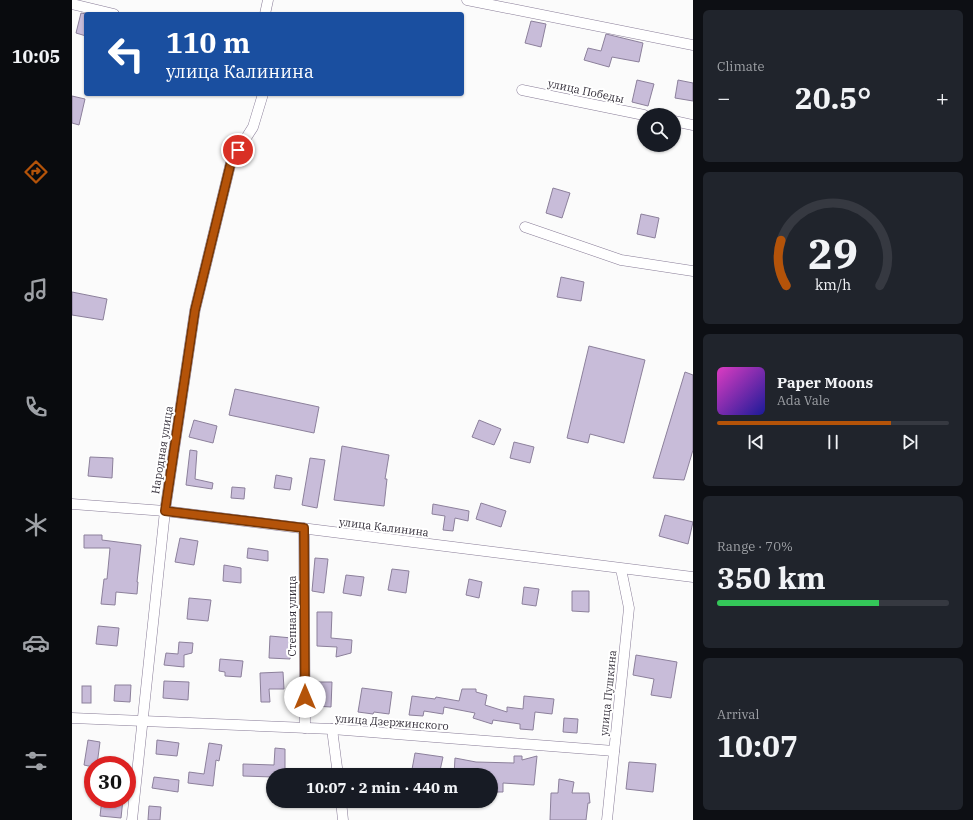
<!DOCTYPE html>
<html lang="en">
<head>
<meta charset="utf-8">
<style>
  :root { --surface:#171b24; --page:#20242c; --text:#f1f3f6; --muted:#9ea1a6; --line:#363941; --accent:#b45309 }
  body { margin:0; font-family:"IBM Plex Serif",serif; background:var(--page); color:var(--text); height:100vh; display:flex; flex-direction:column; font-size:15px; white-space:nowrap }
  * { box-sizing:border-box; margin:0 }
  p { font-size:13px; color:var(--muted) }
  .icon { flex:none; width:22px; height:22px; fill:none; stroke:currentColor; stroke-width:2; stroke-linecap:round; stroke-linejoin:round }
  .map { position:relative; flex:1; overflow:hidden }
  .side { display:flex; flex-direction:column; gap:10px; padding:10px; background:#0d0f14; width:280px }
  .side>* { flex:none }
  .banner { position:absolute; left:12px; top:12px; width:380px; height:84px; border-radius:4px; box-shadow:0 1px 3px #0004; background:#1a4fa0; color:#fff; overflow:hidden }
  .buttons { position:absolute; left:565px; top:108px; display:grid; gap:8px }
  .buttons a { display:grid; place-items:center; width:44px; height:44px; border-radius:50%; background:var(--surface); box-shadow:0 1px 3px #0004; font-size:20px }
  .speed { position:absolute; left:12px; top:756px; display:flex; gap:8px; font-size:20px; font-weight:700; text-align:center }
  .speed>* { display:grid; place-content:center; width:52px; height:52px; border-radius:50%; background:var(--surface); box-shadow:0 1px 3px #0004; line-height:1 }
  .speed .limit { border:6px solid #d22; background:#fff; color:#111 }
  .pin { position:absolute; display:grid; place-items:center; width:34px; height:34px; color:#fff; margin:-17px; border:2px solid #fff; border-radius:50%; box-shadow:0 1px 4px #0007 }
  .me { position:absolute; width:44px; margin:-22px; rotate:0deg; stroke-linejoin:round; filter:drop-shadow(0 0 3px #0008) }
  .turn { display:flex; align-items:center; gap:14px; height:84px; padding:0 16px; font-size:18px }
  .turn .icon { width:52px; height:52px; stroke-width:2.5 }
  .turn b { display:block; font-size:28px; line-height:34px }
  .big { font-size:30px; font-weight:700; line-height:1.1 }
  .side .widget { flex:1; display:flex; flex-direction:column; justify-content:center; gap:6px; min-width:0; padding:0 14px; border-radius:6px; background:var(--page) }
  .side .dial { align-items:center; gap:0 }
  .dial svg { height:104px; overflow:visible; fill:none; stroke:var(--line); stroke-width:7; stroke-linecap:round; text-anchor:middle }
  .dial text { fill:var(--text); stroke:none }
  .song { display:flex; align-items:center; gap:12px }
  .cover { width:48px; height:48px; border-radius:6px; background:linear-gradient(135deg,hsl(310 70% 55%),hsl(240 70% 35%)) }
  .played { height:4px; border-radius:2px; background:linear-gradient(90deg,var(--accent) 75%,var(--line) 75%) }
  .keys { display:flex; justify-content:space-around; direction:ltr }
  .heat { display:flex; justify-content:space-between; align-items:center; font-size:22px; direction:ltr }
  .charge { height:6px; border-radius:3px; background:linear-gradient(90deg,#34c759 70%,var(--line) 0) }
  .trip { position:absolute; left:194px; top:768px; width:232px; height:40px; border-radius:20px; background:var(--surface); box-shadow:0 1px 3px #0004; font-weight:700; line-height:40px; text-align:center }
  main { display:flex; flex:1; min-height:0 }
  .dock { display:flex; flex-direction:column; width:72px; justify-content:space-around; align-items:center; background:#090b0e; color:var(--muted) }
  .dock .icon { width:28px; height:28px }
  .dock .selected { color:var(--accent) }
  .dock b { font-size:18px; color:var(--text) }
  .map>svg:first-child { display:block }
  .building { fill:#c8bcd9; stroke:#8c809b }
  .lines { fill:none; stroke-linecap:round; stroke-linejoin:round }
  .minor-casing { stroke:#887c97; stroke-width:11 }
  .minor { stroke:#fff; stroke-width:10 }
  .route-casing { stroke:#753606; stroke-width:10 }
  .route { stroke:#b45309; stroke-width:7 }
  .labels { text-anchor:middle; dominant-baseline:central; stroke-width:4; stroke-linejoin:round; paint-order:stroke }
  .street-label { font-size:11px; fill:#342f3a; stroke:#fff }
</style>
</head>
<body>
<main>
<nav class="dock">
<b>10:05</b>
<svg class="icon selected" aria-label="directions" viewBox="0 0 24 24"><path d="M12 3l9 9-9 9-9-9zM9 14v-3h6M13 9l2 2-2 2"/></svg>
<svg class="icon" aria-label="music" viewBox="0 0 24 24"><path d="M9 18V5l10-2v13"/><circle cx="6" cy="18" r="3"/><circle cx="16" cy="16" r="3"/></svg>
<svg class="icon" aria-label="phone" viewBox="0 0 24 24"><path d="M5 4h4l2 5-3 2q2 4 5 5l2-3 5 2v4C11 20 4 13 5 4z"/></svg>
<svg class="icon" aria-label="climate" viewBox="0 0 24 24"><path d="M12 3v18M4 7l16 10M4 17L20 7"/></svg>
<svg class="icon" aria-label="car" viewBox="0 0 24 24"><path d="M5 17H2v-5l4-1 3-4h7l3 4 3 1v5h-3M9 17h6M6 11h13"/><circle cx="7" cy="17" r="2"/><circle cx="17" cy="17" r="2"/></svg>
<svg class="icon" aria-label="filters" viewBox="0 0 24 24"><path d="M4 7h16M4 17h16"/><circle cx="9" cy="7" r="2"/><circle cx="15" cy="17" r="2"/></svg>
</nav>
<div class="map">
<svg width="621" height="820" viewBox="0 0 621 820">
  <rect width="100%" height="100%" fill="#fbfbfb"/>
  <g class="building">
    <path d="M9,13L14,14V36L4,33Z"/>
    <path d="M459,21L474,24L469,47L453,43Z"/>
    <path d="M534,34L571,43L567,62L540,57L537,67L512,60L516,48L529,51Z"/>
    <path d="M565,80L582,84L576,106L560,102Z"/>
    <path d="M606,80L621,83V101L603,98Z"/>
    <path d="M0,96L13,99L7,125L0,123Z"/>
    <path d="M481,188L498,193L490,218L474,213Z"/>
    <path d="M569,214L587,218L583,238L565,234Z"/>
    <path d="M489,277L512,282L509,301L485,297Z"/>
    <path d="M0,292L35,299L31,320L0,315Z"/>
    <path d="M517,346L573,360L552,443L518,434L516,443L495,438Z"/>
    <path d="M613,372L621,375V450L612,480L581,478Z"/>
    <path d="M163,389L247,407L242,433L157,415Z"/>
    <path d="M122,420L145,426L141,443L117,437Z"/>
    <path d="M407,420L429,429L422,445L400,437Z"/>
    <path d="M442,442L462,447L458,463L438,458Z"/>
    <path d="M270,446L317,455L313,479H315L312,506L262,500Z"/>
    <path d="M118,450L125,451L123,479L141,483L140,489L114,485Z"/>
    <path d="M18,457L41,458L40,478L16,476Z"/>
    <path d="M238,458L253,460L245,508L230,505Z"/>
    <path d="M204,475L220,478L218,490L202,488Z"/>
    <path d="M160,487L173,488L172,499L159,498Z"/>
    <path d="M409,503L434,511L429,527L404,519Z"/>
    <path d="M361,504L397,511L396,521L383,518L381,531L371,530L373,516L360,514Z"/>
    <path d="M593,515L621,522L616,544L587,536Z"/>
    <path d="M12,535H30V540L69,545L65,582H66L65,594L44,592L43,605L29,604L32,579H35L38,548H12Z"/>
    <path d="M108,538L126,541L122,565L103,562Z"/>
    <path d="M176,548L196,551V561L175,558Z"/>
    <path d="M243,558L256,559L252,593L240,591Z"/>
    <path d="M152,565L169,568V583L151,581Z"/>
    <path d="M320,569L337,571L334,593L316,590Z"/>
    <path d="M274,575L292,577L289,596L271,593Z"/>
    <path d="M397,579L410,582L407,598L394,595Z"/>
    <path d="M452,587L467,589L464,606L450,604Z"/>
    <path d="M500,591H517V612L500,611Z"/>
    <path d="M117,598L139,600L136,621L115,619Z"/>
    <path d="M245,612H260L259,638L280,640L279,653L264,657L265,647L245,646Z"/>
    <path d="M26,626L47,628L45,646L24,644Z"/>
    <path d="M198,636L220,638L218,659L197,658Z"/>
    <path d="M107,642L121,643L120,653L112,655V667L92,665L94,653L106,654Z"/>
    <path d="M564,655L605,662L599,698L579,695L582,679L561,675Z"/>
    <path d="M148,659L171,661L169,677L153,676V672L147,671Z"/>
    <path d="M211,672L212,689H197L198,702H189L188,673Z"/>
    <path d="M92,681L117,682L116,700L91,698Z"/>
    <path d="M244,682H260L259,707L243,706Z"/>
    <path d="M43,685H59L58,702L42,701Z"/>
    <rect x="10" y="686" width="9" height="17"/>
    <path d="M290,688L320,692L317,714L302,712L301,714L286,712Z"/>
    <path d="M390,689H404V692L415,695L413,705L435,712V707L451,709L452,696L482,699L480,714L463,712L461,730L448,729V724L421,720L420,724L401,718L403,713L372,707L371,714L352,711L351,716L337,715L340,696L363,699L364,697L387,701Z"/>
    <path d="M492,718L506,719L505,733L491,732Z"/>
    <path d="M16,740L28,742L25,765H21V767L12,765Z"/>
    <path d="M85,740L107,743L105,756L84,754Z"/>
    <path d="M137,743L150,745L147,761L144,760L141,786L116,783L117,772L132,774Z"/>
    <path d="M203,748L213,749V775H201V777L171,776V764L202,765Z"/>
    <path d="M343,753L371,757L367,775H339Z"/>
    <path d="M442,756H450V760L465,756L462,785L431,783V792H419V775H382L383,758L404,762L442,763Z"/>
    <path d="M557,762L584,764L581,792L554,789Z"/>
    <path d="M82,777L107,780L106,792L80,788Z"/>
    <path d="M487,779L502,782L500,793H517L518,803H516L514,820H478L479,793H486Z"/>
    <path d="M30,799H51L49,818L28,816Z"/>
    <path d="M77,806L89,807L88,820H76Z"/>
  </g>
  <g class="lines">
    <g class="minor-casing">
      <g id="minor">
        <path d="M395,0L621,45"/>
        <path d="M0,4L42,14"/>
        <path d="M193,14L196,0"/>
        <path d="M450,90L572,115"/>
        <path d="M602,121L621,125"/>
        <path d="M453,227L549,260L621,271"/>
        <path d="M0,504L93,511L621,577"/>
        <path d="M232,528L233,728"/>
        <path d="M0,718L260,729L542,751"/>
        <path d="M260,729L266,775"/>
        <path d="M269,801L271,820"/>
        <path d="M60,820L93,511L123,310L159,162L181,127L191,94"/>
        <path d="M535,820L557,608L549,569"/>
      </g>
    </g>
    <use href="#minor" class="minor"/>
  </g>
  <g class="lines">
    <g class="route-casing">
      <path id="route" d="M166,150L159,162L123,310L93,511L232,528L233,697"/>
    </g>
    <use href="#route" class="route"/>
  </g>
  <g class="labels">
    <g class="street-label">
      <text transform="translate(514 91) rotate(12)">улица Победы</text>
      <text transform="translate(90 450) rotate(-81)">Народная улица</text>
      <text transform="translate(312 527) rotate(7)">улица Калинина</text>
      <text transform="translate(220 616) rotate(-90)">Степная улица</text>
      <text transform="translate(536 693) rotate(-84)">улица Пушкина</text>
      <text transform="translate(320 722) rotate(4)">улица Дзержинского</text>
    </g>
  </g>
</svg>
<div class="buttons">
<a><svg class="icon" aria-label="search" viewBox="0 0 24 24"><circle cx="10" cy="10" r="6"/><path d="M15 15l6 6"/></svg></a>
</div>
<div class="speed"><div class="limit">30</div></div>
<div class="pin" style="left:166px;top:150px;background:#d93025"><svg class="icon" aria-label="arrive" viewBox="0 0 24 24"><path d="M6 21V4h12l-3 4 3 4H6"/></svg></div>
<svg class="me" style="left:233px;top:697px" viewBox="-20 -20 40 40"><circle r="19" fill="#fff"/><path d="M0-13L10 11 0 6-10 11z" fill="#b45309"/></svg>
<div class="trip">10:07 · 2 min · 440 m</div>
<div class="banner">
<div class="turn"><svg class="icon" aria-label="left" viewBox="0 0 24 24"><path d="M17 20v-9H6M10 6l-5 5 5 5"/></svg><div><b>110 m</b>улица Калинина</div></div>
</div>
</div>
<section class="side">
<div class="widget"><p>Climate</p>
<div class="heat"><a>−</a><b class="big">20.5°</b><a>+</a></div>
</div>
<div class="widget dial"><svg viewBox="0 0 100 80">
<path d="M14 69A42 42 0 1 1 86 69"/>
<path d="M14 69A42 42 0 0 1 10 34" stroke="#b45309"/>
<text x="50" y="56" font-size="32" font-weight="700">29</text>
<text x="50" y="72" font-size="11">km/h</text>
</svg></div>
<div class="widget">
<div class="song"><i class="cover"></i><div><b>Paper Moons</b><p>Ada Vale</p></div></div>
<div class="played"></div>
<div class="keys"><svg class="icon" aria-label="previous" viewBox="0 0 24 24"><path d="M18 5L8 12l10 7zM5 5v14"/></svg><svg class="icon" aria-label="pause" viewBox="0 0 24 24"><path d="M8 5v14M16 5v14"/></svg><svg class="icon" aria-label="next" viewBox="0 0 24 24"><path d="M6 5l10 7-10 7zM19 5v14"/></svg></div>
</div>
<div class="widget"><p>Range · 70%</p><b class="big">350 km</b><div class="charge"></div></div>
<div class="widget"><p>Arrival</p><b class="big">10:07</b></div>
</section>
</main>
</body>
</html>
